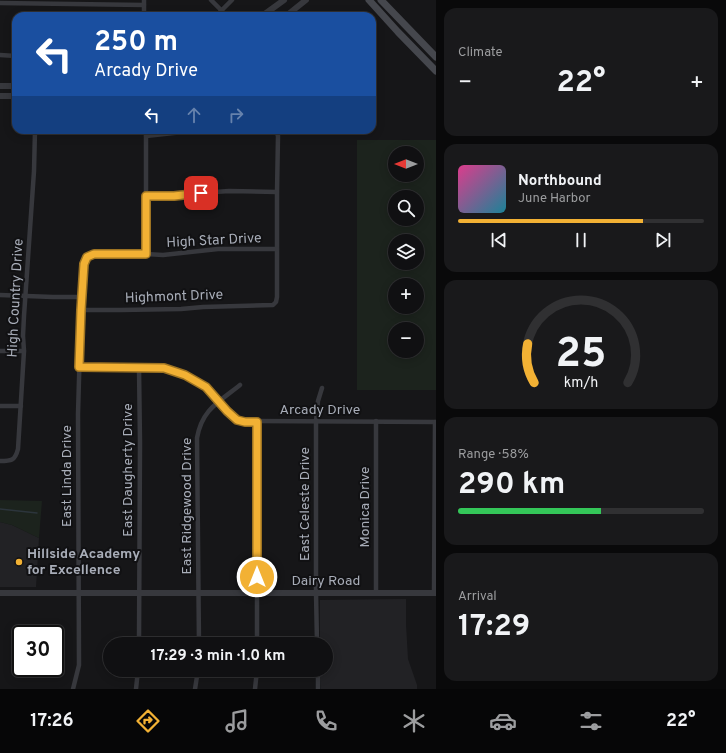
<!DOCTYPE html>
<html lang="en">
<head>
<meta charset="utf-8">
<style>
  :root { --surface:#101012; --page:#19191b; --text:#f1f3f6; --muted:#9c9d9f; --line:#303032; --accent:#f2b134 }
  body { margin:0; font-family:Overpass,sans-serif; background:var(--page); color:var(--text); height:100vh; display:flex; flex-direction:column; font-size:15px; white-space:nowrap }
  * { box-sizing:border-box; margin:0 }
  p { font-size:13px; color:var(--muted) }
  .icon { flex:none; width:22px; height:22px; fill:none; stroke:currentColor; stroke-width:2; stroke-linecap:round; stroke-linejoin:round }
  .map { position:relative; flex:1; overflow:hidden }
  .details { display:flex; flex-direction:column; gap:8px; padding:8px; background:#09090a; width:290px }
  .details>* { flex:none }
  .top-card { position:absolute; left:12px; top:12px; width:364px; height:122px; border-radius:12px; box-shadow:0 2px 10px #0003,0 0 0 1px var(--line); background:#1a4fa0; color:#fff; overflow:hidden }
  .needle { width:26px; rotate:270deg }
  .fabs { position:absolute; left:388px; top:146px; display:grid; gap:8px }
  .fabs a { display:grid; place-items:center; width:36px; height:36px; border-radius:50%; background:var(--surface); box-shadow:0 2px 10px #0003,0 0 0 1px var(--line); font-size:20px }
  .speed { position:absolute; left:12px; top:625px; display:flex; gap:8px; font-size:20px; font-weight:700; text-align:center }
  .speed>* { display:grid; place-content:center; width:52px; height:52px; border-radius:50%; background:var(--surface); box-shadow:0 2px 10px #0003,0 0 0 1px var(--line); line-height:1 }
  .speed .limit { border:2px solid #111; border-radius:6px; background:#fff; color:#111 }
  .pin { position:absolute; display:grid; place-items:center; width:34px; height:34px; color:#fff; margin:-17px; border-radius:8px; box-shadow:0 2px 6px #0006 }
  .me { position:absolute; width:44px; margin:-22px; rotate:0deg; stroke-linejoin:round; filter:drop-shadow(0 0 3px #0008) }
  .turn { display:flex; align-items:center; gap:14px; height:84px; padding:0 16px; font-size:18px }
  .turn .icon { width:52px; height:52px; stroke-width:2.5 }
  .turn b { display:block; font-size:28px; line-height:34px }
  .lanes { display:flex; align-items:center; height:38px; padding:0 16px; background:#0003; justify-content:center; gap:20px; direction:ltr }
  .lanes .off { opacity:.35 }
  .big { font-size:30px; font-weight:700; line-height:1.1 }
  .details .tile { flex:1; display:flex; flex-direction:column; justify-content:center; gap:6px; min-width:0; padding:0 14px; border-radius:12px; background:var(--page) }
  .details .dial { align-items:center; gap:0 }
  .dial svg { height:104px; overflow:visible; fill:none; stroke:var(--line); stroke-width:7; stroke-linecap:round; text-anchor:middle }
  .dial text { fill:var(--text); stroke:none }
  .song { display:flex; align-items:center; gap:12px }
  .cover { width:48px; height:48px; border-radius:6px; background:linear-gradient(135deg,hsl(330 70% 55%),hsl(190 70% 35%)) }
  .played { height:4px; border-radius:2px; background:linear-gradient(90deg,var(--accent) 75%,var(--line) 75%) }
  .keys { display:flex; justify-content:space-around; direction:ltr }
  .heat { display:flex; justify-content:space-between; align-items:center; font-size:22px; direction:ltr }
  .charge { height:6px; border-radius:3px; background:linear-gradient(90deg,#34c759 58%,var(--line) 0) }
  .trip { position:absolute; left:103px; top:637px; width:230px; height:40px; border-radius:20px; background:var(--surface); box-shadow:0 2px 10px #0003,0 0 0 1px var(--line); font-weight:700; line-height:40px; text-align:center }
  .tab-bar { display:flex; height:64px; justify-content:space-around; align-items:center; background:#060607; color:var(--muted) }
  .tab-bar .icon { width:28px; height:28px }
  .tab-bar .active { color:var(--accent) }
  .tab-bar b { font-size:18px; color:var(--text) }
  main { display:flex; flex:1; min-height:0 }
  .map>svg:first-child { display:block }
  .built { fill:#222225 }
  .green { fill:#1c231d; fill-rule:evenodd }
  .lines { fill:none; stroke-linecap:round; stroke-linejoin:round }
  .stream { stroke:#2c353c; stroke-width:1.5 }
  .minor { stroke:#37383d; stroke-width:4.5 }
  .tertiary { stroke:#37383d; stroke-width:6 }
  .secondary { stroke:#45474d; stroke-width:7 }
  .route-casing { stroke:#9d7322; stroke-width:10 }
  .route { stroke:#f2b134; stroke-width:7 }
  .poi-dot { fill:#f2b134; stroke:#111113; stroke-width:1.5 }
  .labels { text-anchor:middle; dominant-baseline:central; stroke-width:4; stroke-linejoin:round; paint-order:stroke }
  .street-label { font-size:14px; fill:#a8adb8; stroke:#111113 }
  .poi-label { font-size:14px; font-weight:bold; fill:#a8adb8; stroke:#111113; text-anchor:start }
</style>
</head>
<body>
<main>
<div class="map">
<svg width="436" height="689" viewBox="0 0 436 689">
  <rect width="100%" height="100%" fill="#161618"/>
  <g class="built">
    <path d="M0,522L12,525L39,538L36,587H0Z"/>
    <path d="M406,599V624L408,659L417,685V689H321L320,670H326V644H320V600Z"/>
  </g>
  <g class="green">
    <path d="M357,140H436V390H357ZM395,153H417V175H395ZM395,197H417V219H395ZM395,241H417V263H395ZM395,285H417V307H395ZM395,329H417V351H395Z"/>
    <path d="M0,500L42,501L39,538L12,525L0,522Z"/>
  </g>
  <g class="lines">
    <path class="stream" d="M0,509L37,513"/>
    <g class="minor">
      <path d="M211,0L222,11"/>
      <path d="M0,3L144,5"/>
      <path d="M144,16V0"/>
      <path d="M216,16L232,0"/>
      <path d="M0,55L16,56"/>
      <path d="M146,136L183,132L191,130"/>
      <path d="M146,196H174L201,193L229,191L277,192"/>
      <path d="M146,254V130"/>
      <path d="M0,295L53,297H81"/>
      <path d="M81,310H120L181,309L203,307L273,305L276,302L277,297V192L278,136L276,130"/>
      <path d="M0,351H24"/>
      <path d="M79,367L164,368L185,375L207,387L227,411L237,420L245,421L436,422"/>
      <path d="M139,367L140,443L139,644"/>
      <path d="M0,406H21"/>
      <path d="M376,421V593"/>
      <path d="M257,422V644"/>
      <path d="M0,461C11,461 15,461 18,449L24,351L23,336L24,316L34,171L35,130"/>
      <path d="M434,593L435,422"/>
      <path d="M199,644L197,438C202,409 219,402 240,385"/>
      <path d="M317,644L316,592V421L318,401L322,388"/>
      <path d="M318,670V689"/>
      <path d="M73,689L79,665L78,414L81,310L84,262L87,257L94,254H146L163,255L218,249H277"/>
      <path d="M136,689L138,670"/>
      <path d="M195,689L198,670"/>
      <path d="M255,689L257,670"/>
    </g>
    <g class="tertiary">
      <path d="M262,16L284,0"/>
      <path d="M286,16L306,0"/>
      <path d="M0,86H16"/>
      <path d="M0,96H16"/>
      <path d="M0,593H436"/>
    </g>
    <g class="secondary">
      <path d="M369,0L398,32L436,71"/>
      <path d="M381,0L436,57"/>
    </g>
  </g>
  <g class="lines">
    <g class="route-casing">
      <path id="route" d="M201,193L174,196H146V254H94L87,257L84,264L81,310L79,367L164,368L185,375L206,387L227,411L237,420L245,422H257V577"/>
    </g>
    <use href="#route" class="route"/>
  </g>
  <circle class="poi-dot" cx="19" cy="562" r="4"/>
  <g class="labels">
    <g class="street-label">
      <text transform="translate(214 241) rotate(-3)">High Star Drive</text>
      <text transform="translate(174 297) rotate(-2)">Highmont Drive</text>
      <text transform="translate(16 298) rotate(-87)">High Country Drive</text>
      <text x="320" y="410">Arcady Drive</text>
      <text transform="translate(128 470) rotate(-90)">East Daugherty Drive</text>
      <text transform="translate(67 476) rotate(-90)">East Linda Drive</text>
      <text transform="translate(305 504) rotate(-90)">East Celeste Drive</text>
      <text transform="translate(187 506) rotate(-90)">East Ridgewood Drive</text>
      <text transform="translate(365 507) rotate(-90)">Monica Drive</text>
      <text x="326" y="581">Dairy Road</text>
    </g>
    <g class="poi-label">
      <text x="27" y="554">Hillside Academy<tspan x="27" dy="16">for Excellence</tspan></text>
    </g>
  </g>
</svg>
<div class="fabs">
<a><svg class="needle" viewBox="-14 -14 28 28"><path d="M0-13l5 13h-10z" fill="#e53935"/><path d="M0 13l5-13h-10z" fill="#9c9d9f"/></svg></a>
<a><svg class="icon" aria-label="search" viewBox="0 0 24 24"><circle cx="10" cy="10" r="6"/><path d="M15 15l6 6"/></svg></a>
<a><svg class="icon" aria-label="layers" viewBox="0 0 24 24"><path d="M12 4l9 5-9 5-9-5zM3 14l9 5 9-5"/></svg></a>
<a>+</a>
<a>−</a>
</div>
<div class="speed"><div class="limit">30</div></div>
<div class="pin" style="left:201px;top:193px;background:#d93025"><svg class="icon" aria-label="arrive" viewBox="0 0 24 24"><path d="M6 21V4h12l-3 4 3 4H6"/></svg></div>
<svg class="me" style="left:257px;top:577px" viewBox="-20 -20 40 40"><circle r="17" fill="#f2b134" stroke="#fff" stroke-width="3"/><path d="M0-11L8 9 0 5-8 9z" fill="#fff"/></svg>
<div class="trip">17:29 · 3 min · 1.0 km</div>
<div class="top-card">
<div class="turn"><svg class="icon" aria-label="left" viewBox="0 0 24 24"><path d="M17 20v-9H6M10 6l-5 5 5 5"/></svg><div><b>250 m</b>Arcady Drive</div></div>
<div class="lanes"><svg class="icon" aria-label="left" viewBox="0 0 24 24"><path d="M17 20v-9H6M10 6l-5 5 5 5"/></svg><svg class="icon off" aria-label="ahead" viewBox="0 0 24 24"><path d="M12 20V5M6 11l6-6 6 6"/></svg><svg class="icon off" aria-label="right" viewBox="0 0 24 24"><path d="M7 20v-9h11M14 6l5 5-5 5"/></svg></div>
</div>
</div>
<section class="details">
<div class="tile"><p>Climate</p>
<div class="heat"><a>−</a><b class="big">22°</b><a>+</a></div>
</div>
<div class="tile">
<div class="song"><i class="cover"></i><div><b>Northbound</b><p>June Harbor</p></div></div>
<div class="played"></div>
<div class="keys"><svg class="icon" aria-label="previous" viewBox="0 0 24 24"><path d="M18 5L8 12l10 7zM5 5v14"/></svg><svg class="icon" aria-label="pause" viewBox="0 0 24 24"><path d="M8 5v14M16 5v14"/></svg><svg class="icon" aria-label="next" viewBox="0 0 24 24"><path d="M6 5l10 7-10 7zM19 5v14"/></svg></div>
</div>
<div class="tile dial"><svg viewBox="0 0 100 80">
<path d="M14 69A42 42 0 1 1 86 69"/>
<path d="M14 69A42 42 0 0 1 9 39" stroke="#f2b134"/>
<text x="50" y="56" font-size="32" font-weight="700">25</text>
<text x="50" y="72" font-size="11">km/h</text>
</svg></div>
<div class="tile"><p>Range · 58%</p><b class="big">290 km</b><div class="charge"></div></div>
<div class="tile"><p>Arrival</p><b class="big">17:29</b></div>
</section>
</main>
<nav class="tab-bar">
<b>17:26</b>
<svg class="icon active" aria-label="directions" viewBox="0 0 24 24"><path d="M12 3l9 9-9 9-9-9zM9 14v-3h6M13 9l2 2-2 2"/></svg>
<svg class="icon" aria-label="music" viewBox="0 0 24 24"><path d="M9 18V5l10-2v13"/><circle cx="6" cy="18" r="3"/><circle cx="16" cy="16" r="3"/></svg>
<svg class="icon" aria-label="phone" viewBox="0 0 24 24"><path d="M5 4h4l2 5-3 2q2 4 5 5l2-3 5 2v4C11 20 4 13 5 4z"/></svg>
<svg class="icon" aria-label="climate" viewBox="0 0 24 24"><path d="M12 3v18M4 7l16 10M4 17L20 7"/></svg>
<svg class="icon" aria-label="car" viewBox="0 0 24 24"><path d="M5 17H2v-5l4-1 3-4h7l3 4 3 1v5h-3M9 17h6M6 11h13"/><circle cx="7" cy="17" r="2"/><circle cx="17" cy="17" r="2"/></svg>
<svg class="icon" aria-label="filters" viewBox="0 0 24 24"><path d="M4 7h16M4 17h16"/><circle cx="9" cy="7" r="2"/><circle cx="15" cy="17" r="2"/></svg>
<b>22°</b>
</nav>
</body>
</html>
